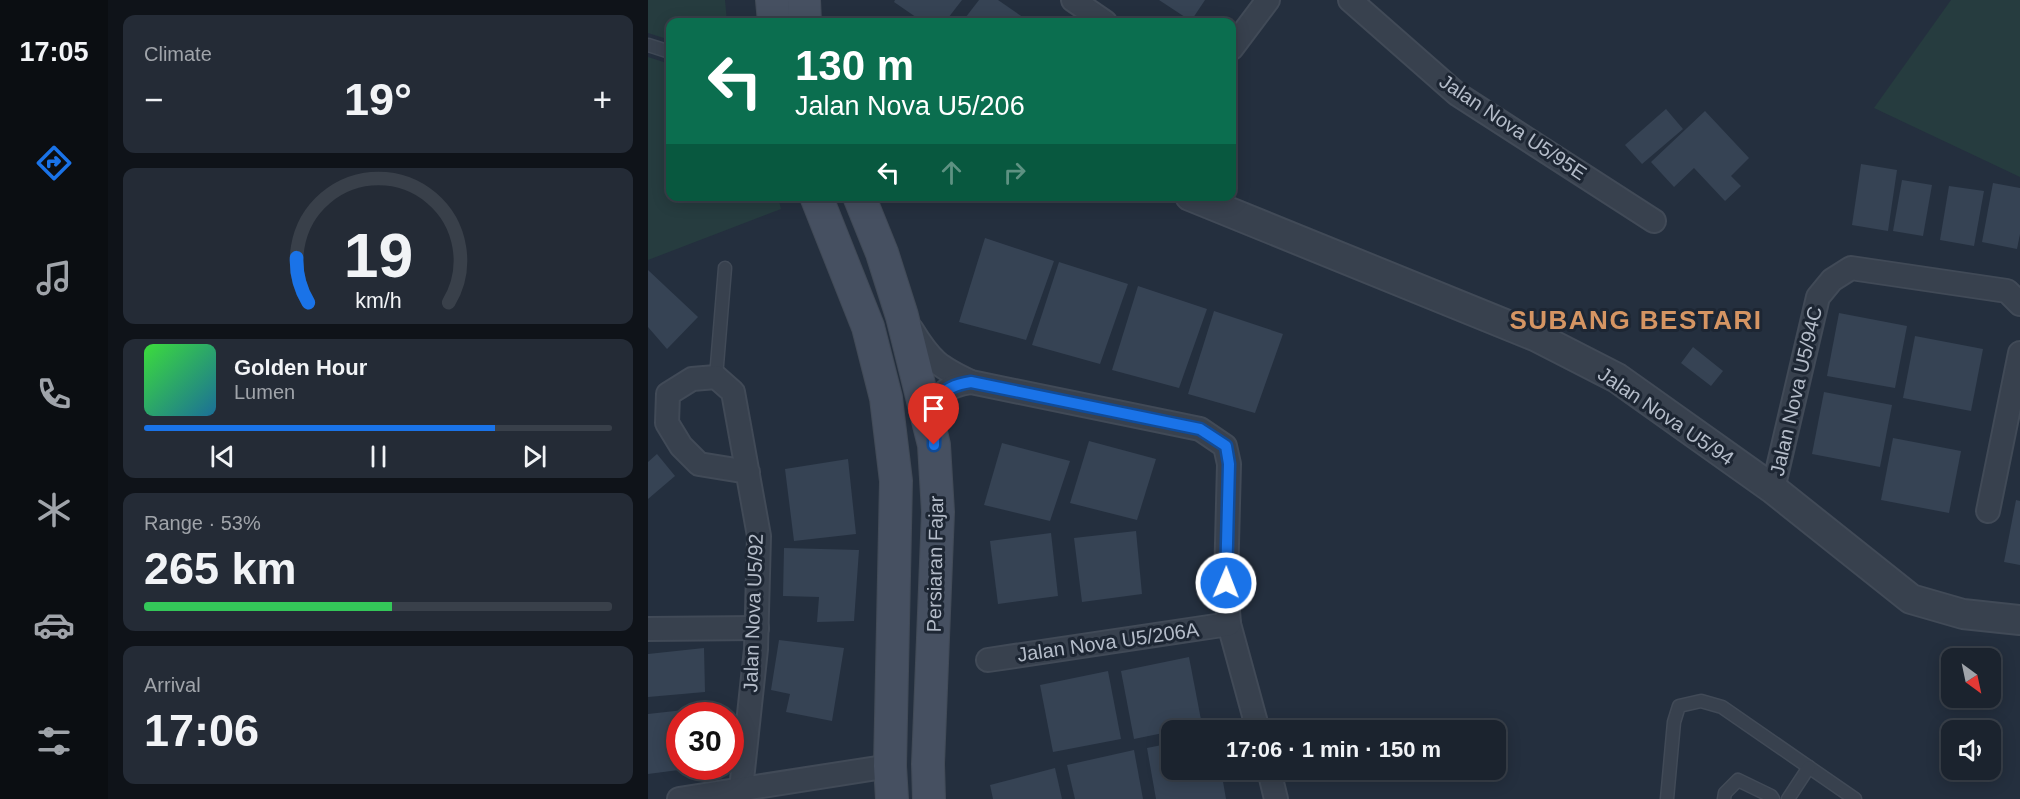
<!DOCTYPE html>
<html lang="en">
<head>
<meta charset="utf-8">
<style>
  :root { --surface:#1b232e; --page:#242b36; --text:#f1f3f6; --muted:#a0a4aa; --line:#39404a; --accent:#1a73e8 }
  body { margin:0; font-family:Arial,sans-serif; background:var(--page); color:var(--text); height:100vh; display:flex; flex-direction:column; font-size:22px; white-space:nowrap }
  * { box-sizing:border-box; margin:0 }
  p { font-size:20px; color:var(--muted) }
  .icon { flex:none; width:33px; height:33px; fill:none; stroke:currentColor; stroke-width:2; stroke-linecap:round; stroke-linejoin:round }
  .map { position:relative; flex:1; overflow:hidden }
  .details { display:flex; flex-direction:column; gap:15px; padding:15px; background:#0f1319; width:540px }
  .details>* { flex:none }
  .banner { position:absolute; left:18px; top:18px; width:570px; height:183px; border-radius:12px; box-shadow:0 3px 15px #0003,0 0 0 2px var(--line); background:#0b6e4f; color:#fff; overflow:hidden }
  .needle { width:39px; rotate:147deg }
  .tools { position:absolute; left:1293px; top:648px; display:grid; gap:12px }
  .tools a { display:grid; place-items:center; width:60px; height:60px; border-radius:12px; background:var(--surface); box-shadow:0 3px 15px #0003,0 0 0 2px var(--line); font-size:30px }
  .speed { position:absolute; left:18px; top:702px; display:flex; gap:12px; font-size:30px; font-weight:700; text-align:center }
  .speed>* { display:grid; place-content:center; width:78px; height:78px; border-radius:50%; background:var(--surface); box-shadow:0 3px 15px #0003,0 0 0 2px var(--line); line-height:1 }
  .speed .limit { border:9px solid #d22; background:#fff; color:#111 }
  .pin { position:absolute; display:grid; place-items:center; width:51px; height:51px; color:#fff; margin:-62px -26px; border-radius:50% 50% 50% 0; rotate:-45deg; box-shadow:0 0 6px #0007 }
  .pin .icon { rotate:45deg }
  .me { position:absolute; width:66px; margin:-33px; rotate:1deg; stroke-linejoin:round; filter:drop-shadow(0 0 4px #0008) }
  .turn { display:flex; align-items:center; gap:21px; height:126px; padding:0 30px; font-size:27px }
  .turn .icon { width:78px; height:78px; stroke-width:2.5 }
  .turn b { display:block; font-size:42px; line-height:51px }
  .lanes { display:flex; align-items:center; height:57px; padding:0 30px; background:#0003; justify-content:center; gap:30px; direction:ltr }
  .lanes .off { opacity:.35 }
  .big { font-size:45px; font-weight:800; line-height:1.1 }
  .details .card { flex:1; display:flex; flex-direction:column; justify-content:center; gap:9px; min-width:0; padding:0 21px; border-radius:12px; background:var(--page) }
  .details .dial { align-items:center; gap:0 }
  .dial svg { height:156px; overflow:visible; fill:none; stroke:var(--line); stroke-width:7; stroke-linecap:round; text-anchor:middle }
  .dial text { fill:var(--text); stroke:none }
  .song { display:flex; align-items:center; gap:18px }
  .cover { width:72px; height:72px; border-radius:9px; background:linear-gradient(135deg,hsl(120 70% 55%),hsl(200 70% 35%)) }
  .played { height:6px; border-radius:3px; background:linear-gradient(90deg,var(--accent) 75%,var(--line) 75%) }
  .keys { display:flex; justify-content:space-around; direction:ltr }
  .heat { display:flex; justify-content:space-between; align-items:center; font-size:33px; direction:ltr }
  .charge { height:9px; border-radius:4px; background:linear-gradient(90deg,#34c759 53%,var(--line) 0) }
  .trip { position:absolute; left:513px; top:720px; width:345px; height:60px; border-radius:12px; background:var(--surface); box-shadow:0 3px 15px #0003,0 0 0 2px var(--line); font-weight:800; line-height:60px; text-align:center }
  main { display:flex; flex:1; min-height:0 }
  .tabs { display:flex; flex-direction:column; width:108px; justify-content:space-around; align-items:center; background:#0b0e12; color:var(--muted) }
  .tabs .icon { width:42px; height:42px }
  .tabs .current { color:var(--accent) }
  .tabs b { font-size:27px; color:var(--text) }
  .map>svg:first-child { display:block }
  .green { fill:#263c3f }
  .building { fill:#364354 }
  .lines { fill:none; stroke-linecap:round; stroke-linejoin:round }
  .service-casing { stroke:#414a57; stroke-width:15 }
  .minor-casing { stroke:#414a57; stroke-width:26 }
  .tertiary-casing { stroke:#414a57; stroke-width:32 }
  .secondary-casing { stroke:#414a57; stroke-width:34 }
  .service { stroke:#38414e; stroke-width:12 }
  .minor { stroke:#38414e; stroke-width:22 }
  .tertiary { stroke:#38414e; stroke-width:28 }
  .secondary { stroke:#465061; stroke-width:32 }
  .route-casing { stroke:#114b97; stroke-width:15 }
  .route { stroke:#1a73e8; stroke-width:10 }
  .labels { text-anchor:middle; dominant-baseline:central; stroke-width:6; stroke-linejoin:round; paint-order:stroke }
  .street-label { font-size:20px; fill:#b4bcc9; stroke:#1d2633 }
  .district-label { font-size:26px; font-weight:bold; letter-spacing:1.5px; fill:#d59563; stroke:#1d2633 }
</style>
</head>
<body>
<main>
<nav class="tabs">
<b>17:05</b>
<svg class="icon current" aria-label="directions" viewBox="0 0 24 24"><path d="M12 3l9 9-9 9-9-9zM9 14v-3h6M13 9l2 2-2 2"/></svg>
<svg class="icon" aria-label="music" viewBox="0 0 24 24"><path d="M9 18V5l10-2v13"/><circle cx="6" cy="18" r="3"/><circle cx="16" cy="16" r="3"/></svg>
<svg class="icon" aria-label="phone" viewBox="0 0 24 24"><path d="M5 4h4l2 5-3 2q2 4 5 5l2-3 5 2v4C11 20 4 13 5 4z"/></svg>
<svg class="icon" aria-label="climate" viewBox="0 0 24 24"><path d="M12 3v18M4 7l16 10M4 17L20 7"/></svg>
<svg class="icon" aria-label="car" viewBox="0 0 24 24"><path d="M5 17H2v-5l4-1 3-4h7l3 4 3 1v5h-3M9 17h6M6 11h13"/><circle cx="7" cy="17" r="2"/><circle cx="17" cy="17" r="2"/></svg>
<svg class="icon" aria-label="filters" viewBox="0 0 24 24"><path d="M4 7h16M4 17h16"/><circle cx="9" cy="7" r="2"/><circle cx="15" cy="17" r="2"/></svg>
</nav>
<section class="details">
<div class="card"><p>Climate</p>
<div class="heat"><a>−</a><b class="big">19°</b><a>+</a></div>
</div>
<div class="card dial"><svg viewBox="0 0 100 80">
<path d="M14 69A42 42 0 1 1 86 69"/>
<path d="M14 69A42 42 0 0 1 8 46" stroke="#1a73e8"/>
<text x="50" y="56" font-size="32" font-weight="700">19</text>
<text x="50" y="72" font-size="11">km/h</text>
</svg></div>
<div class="card">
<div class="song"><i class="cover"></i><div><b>Golden Hour</b><p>Lumen</p></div></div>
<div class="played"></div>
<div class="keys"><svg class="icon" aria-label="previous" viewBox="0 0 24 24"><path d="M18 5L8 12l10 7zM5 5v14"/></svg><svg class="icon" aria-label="pause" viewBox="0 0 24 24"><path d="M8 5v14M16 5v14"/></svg><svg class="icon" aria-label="next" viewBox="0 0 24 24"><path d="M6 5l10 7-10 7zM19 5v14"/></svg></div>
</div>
<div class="card"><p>Range · 53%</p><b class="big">265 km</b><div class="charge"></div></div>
<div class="card"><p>Arrival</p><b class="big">17:06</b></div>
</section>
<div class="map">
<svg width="1372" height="799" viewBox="0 0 1372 799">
  <rect width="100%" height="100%" fill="#242f3e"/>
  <g class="green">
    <path d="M0,0H77L79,22H22V40L0,33Z"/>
    <path d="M1303,0H1372V177L1226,108Z"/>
    <path d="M0,57L22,64V196L130,197L133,209L0,260Z"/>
  </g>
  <g class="building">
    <path d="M247,0H314L297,22H275L246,2Z"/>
    <path d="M331,0H350L382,22H314Z"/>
    <path d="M511,0H557L543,21Z"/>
    <path d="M1018,109L1035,129L994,164L977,145Z"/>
    <path d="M1057,111L1101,158L1083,176L1093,186L1077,201L1046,168L1026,187L1003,162Z"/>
    <path d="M1213,164L1249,170L1240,231L1204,225Z"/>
    <path d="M1254,180L1284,185L1275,236L1245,231Z"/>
    <path d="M1345,183L1372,188V234L1369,249L1334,242Z"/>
    <path d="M1301,186L1336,191L1326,246L1292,240Z"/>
    <path d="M337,238L406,261L378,340L311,322Z"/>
    <path d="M411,262L480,284L452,364L384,345Z"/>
    <path d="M0,270L50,317L19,349L0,327Z"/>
    <path d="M490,286L559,309L531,388L464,370Z"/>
    <path d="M566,311L635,334L607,413L540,394Z"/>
    <path d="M1191,313L1259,326L1247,388L1179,376Z"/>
    <path d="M1267,336L1335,349L1323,411L1255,398Z"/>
    <path d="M1045,347L1075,371L1063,386L1033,363Z"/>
    <path d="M1176,392L1244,405L1232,467L1164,454Z"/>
    <path d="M1245,438L1313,451L1301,513L1233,500Z"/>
    <path d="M441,441L508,459L489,520L422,503Z"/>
    <path d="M354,443L422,461L402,521L336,505Z"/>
    <path d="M9,454L27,476L0,499V462Z"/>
    <path d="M200,459L208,534L146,541L137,469Z"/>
    <path d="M1368,500L1372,501V565L1356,562Z"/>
    <path d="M488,531L494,594L434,602L426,538Z"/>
    <path d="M403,533L410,596L350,604L342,541Z"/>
    <path d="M136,548L211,550L206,621L169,622L171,597L135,596Z"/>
    <path d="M131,640L196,648L184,721L138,712L142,694L123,690Z"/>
    <path d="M56,648L57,692L0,697V654Z"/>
    <path d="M541,657L554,725L486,739L473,671Z"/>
    <path d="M460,671L473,739L405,752L392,685Z"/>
    <path d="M63,707V716H32V766L46,768L0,774V714Z"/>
    <path d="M524,743V770H573L578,799H508L499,748Z"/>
    <path d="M486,750L495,799H427L419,765Z"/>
    <path d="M407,768L414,799H345L342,785Z"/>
  </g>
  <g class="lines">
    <g class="service-casing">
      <g id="service">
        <path d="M0,45L22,52"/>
        <path d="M68,377L77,268"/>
        <path d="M1019,799L1026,722L1031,706L1053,701L1074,707L1207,799"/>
        <path d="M1076,799L1077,793L1090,780L1123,796L1125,799"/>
        <path d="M1140,799L1161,767"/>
      </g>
    </g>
    <g class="minor-casing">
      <g id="minor">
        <path d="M425,0L457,22"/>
        <path d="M702,0L809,94L1006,221"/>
        <path d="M584,48L620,0"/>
        <path d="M264,330C283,361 291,367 323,382L552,429L577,446L581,464L578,583L581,624L610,730"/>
        <path d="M286,430C288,399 290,387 323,382"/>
        <path d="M1125,489L1170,297L1184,280L1203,268L1359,291L1372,304"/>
        <path d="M1340,511L1372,353"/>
        <path d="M0,629L109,628"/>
        <path d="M340,660L581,624"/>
        <path d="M621,770L628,799"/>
        <path d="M93,789L108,649L111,536L85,392L68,377L44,379L20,394L19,423L33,446L51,464L100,472"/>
        <path d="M31,799L242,766"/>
      </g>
    </g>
    <g class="tertiary-casing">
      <path id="tertiary" d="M542,196L889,337L969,378L1125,489L1263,599L1315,614L1372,620"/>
    </g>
    <g class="secondary-casing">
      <g id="secondary">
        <path d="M124,0L126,22"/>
        <path d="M156,0L157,22"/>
        <path d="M168,196L220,327L238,398L248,481L242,766L244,799"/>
        <path d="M211,196L234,253L254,316L286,445L290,512L280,764L281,799"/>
      </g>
    </g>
    <use href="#service" class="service"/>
    <use href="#minor" class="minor"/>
    <use href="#tertiary" class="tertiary"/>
    <use href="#secondary" class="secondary"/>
  </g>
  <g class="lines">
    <g class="route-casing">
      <path id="route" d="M286,445C287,410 281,388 323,382L552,429L578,446L581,464L578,583"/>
    </g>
    <use href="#route" class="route"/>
  </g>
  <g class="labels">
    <g class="street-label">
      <text transform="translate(865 127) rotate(34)">Jalan Nova U5/95E</text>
      <text transform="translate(1148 391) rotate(-77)">Jalan Nova U5/94C</text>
      <text transform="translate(1018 416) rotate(34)">Jalan Nova U5/94</text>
      <text transform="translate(287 564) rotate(-89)">Persiaran Fajar</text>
      <text transform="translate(105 613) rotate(-88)">Jalan Nova U5/92</text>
      <text transform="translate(460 642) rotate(-8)">Jalan Nova U5/206A</text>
    </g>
    <g class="district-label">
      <text x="988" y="320">SUBANG BESTARI</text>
    </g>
  </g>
</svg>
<div class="tools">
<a><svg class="needle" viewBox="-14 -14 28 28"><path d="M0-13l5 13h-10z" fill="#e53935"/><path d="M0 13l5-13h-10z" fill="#a0a4aa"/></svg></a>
<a><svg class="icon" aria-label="sound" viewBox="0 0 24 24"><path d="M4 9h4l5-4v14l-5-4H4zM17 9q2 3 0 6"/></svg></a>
</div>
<div class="speed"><div class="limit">30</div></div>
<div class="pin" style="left:286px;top:445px;background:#d93025"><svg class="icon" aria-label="arrive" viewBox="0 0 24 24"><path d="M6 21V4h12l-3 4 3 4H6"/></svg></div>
<svg class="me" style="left:578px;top:583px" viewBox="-20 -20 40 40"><circle r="17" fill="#1a73e8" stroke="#fff" stroke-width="3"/><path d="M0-11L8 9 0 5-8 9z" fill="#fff"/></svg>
<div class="trip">17:06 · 1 min · 150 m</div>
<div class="banner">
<div class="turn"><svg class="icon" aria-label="left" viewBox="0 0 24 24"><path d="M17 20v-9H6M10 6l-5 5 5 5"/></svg><div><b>130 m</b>Jalan Nova U5/206</div></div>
<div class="lanes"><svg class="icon" aria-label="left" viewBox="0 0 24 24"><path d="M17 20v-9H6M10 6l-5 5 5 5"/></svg><svg class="icon off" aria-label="ahead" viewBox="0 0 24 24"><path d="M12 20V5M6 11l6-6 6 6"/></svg><svg class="icon off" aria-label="right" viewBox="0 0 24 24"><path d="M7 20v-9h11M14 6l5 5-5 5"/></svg></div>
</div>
</div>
</main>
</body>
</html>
